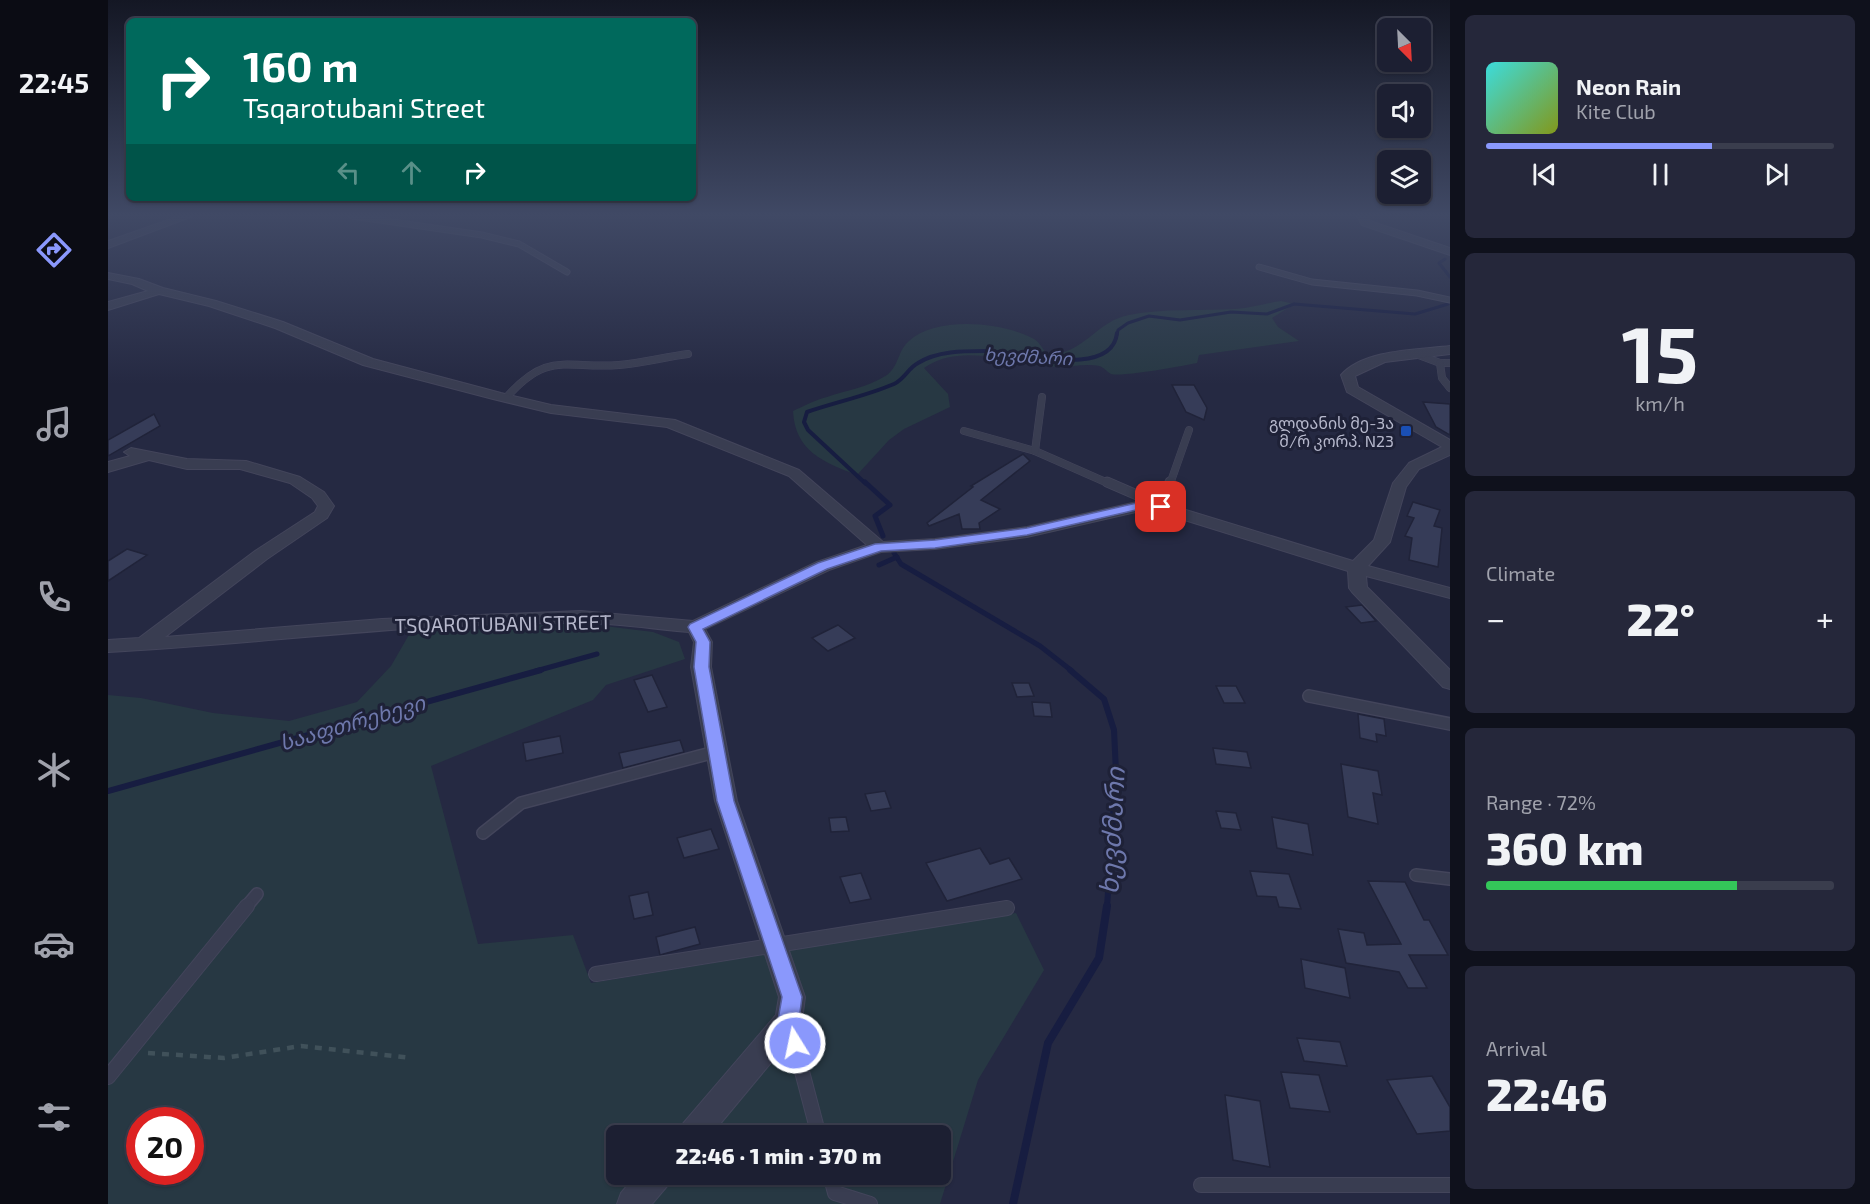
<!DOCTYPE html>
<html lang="en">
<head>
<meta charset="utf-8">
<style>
  :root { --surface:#1c1f32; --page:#25273a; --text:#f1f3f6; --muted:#a0a2ac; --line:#3a3d4d; --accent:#8a98fc }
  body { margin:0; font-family:"Exo 2","Noto Sans Georgian",sans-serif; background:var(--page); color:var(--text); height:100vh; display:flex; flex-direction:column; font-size:22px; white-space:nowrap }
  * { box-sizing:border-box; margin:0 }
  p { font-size:20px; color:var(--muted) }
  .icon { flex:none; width:33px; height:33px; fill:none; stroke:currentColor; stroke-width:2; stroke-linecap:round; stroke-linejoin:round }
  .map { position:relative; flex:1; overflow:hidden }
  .side { display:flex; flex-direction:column; gap:15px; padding:15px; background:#0f111c; width:420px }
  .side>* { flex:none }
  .banner { position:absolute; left:18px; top:18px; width:570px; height:183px; border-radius:9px; box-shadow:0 2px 4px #0004,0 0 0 2px var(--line); background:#00695c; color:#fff; overflow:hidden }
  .needle { width:39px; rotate:156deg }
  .tools { position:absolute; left:1269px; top:18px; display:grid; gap:12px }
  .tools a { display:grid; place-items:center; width:54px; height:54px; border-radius:9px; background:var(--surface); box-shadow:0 2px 4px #0004,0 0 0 2px var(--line); font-size:30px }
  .speed { position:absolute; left:18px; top:1107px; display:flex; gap:12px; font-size:30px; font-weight:700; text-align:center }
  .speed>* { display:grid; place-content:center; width:78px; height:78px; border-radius:50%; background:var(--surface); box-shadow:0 2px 4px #0004,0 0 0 2px var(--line); line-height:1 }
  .speed .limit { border:9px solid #d22; background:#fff; color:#111 }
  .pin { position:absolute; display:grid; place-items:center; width:51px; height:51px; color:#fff; margin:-26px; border-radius:12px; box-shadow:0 3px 9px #0006 }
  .me { position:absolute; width:66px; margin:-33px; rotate:350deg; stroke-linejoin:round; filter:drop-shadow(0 0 4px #0008) }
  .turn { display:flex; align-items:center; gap:21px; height:126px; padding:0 18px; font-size:27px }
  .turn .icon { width:78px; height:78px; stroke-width:2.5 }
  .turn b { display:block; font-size:42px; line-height:51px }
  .lanes { display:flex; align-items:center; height:57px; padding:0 18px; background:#0003; justify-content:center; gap:30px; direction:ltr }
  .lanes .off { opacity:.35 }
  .big { font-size:45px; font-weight:800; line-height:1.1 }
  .side .widget { flex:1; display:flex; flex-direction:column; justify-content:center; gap:9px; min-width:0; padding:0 21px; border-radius:9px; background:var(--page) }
  .side .dial { align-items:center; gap:0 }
  .dial b { font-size:78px; line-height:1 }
  .song { display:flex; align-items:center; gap:18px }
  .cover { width:72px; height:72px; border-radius:9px; background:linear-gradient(135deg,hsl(180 70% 55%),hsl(70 70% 35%)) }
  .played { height:6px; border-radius:3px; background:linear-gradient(90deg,var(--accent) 65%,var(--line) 65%) }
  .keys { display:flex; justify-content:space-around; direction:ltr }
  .heat { display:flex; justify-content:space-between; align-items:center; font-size:33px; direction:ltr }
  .charge { height:9px; border-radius:4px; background:linear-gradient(90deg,#34c759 72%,var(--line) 0) }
  .trip { position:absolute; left:498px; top:1125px; width:345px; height:60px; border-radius:9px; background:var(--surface); box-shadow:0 2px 4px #0004,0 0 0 2px var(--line); font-weight:800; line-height:60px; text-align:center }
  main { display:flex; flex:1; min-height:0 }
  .tab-bar { display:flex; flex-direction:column; width:108px; justify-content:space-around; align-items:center; background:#0b0c14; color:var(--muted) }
  .tab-bar .icon { width:42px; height:42px }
  .tab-bar .selected { color:var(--accent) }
  .tab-bar b { font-size:27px; color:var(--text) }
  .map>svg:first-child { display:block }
  .green { fill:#273843; fill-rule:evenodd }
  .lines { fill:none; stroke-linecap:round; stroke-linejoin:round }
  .stream-far4 { stroke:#171d41; stroke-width:3 }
  .stream-far3 { stroke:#171d41; stroke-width:4 }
  .stream-far2 { stroke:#171d41; stroke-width:5 }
  .stream-far1 { stroke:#171d41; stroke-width:6 }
  .stream { stroke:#171d41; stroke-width:8 }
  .building { fill:#363c58; stroke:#202339; stroke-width:1.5 }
  .lane-far4-casing { stroke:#43455b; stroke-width:7 }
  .lane-far3-casing { stroke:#43455b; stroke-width:8 }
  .lane-far2-casing { stroke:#43455b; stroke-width:11 }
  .lane-far1-casing { stroke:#43455b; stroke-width:14 }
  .lane-casing { stroke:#43455b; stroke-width:16 }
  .street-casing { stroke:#43455b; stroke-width:2 }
  .path { stroke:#40515a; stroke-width:4.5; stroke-dasharray:7 7; stroke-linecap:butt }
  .lane-far4 { stroke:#393d51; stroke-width:5 }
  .lane-far3 { stroke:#393d51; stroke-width:7 }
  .lane-far2 { stroke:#393d51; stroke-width:9 }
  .lane-far1 { stroke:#393d51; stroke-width:11 }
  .lane { stroke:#393d51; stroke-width:14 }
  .street { fill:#393d51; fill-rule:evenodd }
  .route { fill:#8a98fc; stroke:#5a63a4; stroke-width:1.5 }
  .transit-dot { fill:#1a4fb4; stroke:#1e2137; stroke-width:2 }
  .labels { text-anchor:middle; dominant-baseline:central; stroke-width:6; stroke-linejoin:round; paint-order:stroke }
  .far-poi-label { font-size:16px; fill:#b6b8cc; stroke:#1e2137; text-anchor:end }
  .far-water-label { font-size:18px; font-style:italic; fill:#6e78ac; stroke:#1e2137 }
  .street-label { font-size:20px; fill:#b6b8cc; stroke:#1e2137 }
  .water-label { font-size:21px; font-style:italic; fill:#6e78ac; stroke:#1e2137 }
  .near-water-label { font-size:26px; font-style:italic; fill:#6e78ac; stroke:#1e2137 }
</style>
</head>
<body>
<main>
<nav class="tab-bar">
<b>22:45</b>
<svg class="icon selected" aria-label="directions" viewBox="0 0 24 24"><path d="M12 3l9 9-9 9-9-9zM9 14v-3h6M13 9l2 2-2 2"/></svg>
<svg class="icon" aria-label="music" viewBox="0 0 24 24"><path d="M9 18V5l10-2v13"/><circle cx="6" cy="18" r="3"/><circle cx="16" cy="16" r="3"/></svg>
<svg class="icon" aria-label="phone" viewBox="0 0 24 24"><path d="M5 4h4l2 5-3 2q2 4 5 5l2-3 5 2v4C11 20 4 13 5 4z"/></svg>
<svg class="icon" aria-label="climate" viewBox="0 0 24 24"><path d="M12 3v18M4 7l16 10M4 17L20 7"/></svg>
<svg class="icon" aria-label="car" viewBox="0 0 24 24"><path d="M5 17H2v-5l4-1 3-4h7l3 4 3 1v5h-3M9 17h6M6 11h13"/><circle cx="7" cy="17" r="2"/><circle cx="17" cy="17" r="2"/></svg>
<svg class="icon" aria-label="filters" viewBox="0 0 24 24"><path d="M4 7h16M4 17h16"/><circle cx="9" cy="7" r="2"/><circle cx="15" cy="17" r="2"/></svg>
</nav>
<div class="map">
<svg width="1342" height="1204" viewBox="0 0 1342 1204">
  <rect width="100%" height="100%" fill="#252942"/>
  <g class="green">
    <path d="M1173,301L1186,304L1164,318L1170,327L1191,341L1091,355L1089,363C1074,366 1016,377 1003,374C999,372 996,367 991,366C979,363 963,367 950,367C908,365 854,341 816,368L840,394L842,407L796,429L781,440L749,475C715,462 687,451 685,411C696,406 707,400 719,397C739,390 761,387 779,375C791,366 790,350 801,341C828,316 893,322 924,338C931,341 935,349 939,355C977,354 988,321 1021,315C1056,308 1092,311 1127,309C1143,308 1158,303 1173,301Z"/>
    <path d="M472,623L545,632L571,642L577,659L498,685L485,700L323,766L370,944L465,935L483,983L908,913L936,970L870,1080L832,1204H0V695L33,698L105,713L181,721L249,702L283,666L302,633ZM32,1120H82V1172H32ZM508,1136H832V1174H508Z"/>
  </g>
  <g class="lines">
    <g class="stream-far4">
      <path d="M1337,259L1331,263L1342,277"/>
      <path d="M1009,335L1010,330L1020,323L1041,316L1072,320L1123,312L1159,314L1186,304L1307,314L1340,304"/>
    </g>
    <path class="stream-far3" d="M758,484L700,430L696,422L699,412C728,402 758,396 786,384C797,379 800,368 810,363C829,351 855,351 877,351C908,351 1004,380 1009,333"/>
    <g class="stream-far2">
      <path d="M757,482L782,505L767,516L775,536"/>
      <path d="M786,553L793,564L932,646L964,671"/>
      <path d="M771,565L789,557"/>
      <path d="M428,671L489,654"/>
    </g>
    <g class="stream-far1">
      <path d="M962,670L996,699L1006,730L1008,772L999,907"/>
      <path d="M0,791L433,670"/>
    </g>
    <path class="stream" d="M905,1204L940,1043L991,958L999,906"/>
  </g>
  <g class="building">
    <path d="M1064,385H1086L1099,408L1096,420L1078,412Z"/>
    <path d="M1315,402L1342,404V435L1328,427Z"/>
    <path d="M46,414L52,426L0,456V440Z"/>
    <path d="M915,454L922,461L873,500L892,509L871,523L872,529H854L851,514L821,526L819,523L865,487L863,486Z"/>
    <path d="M1305,502L1332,510L1326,526L1334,528L1330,567L1301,560L1304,538L1297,536L1306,518L1299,516Z"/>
    <path d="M19,549L39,555L0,581V561Z"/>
    <path d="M1254,605L1268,621L1253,623L1238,607Z"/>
    <path d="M730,625L747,638L720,651L704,638Z"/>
    <path d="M544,675L559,707L540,712L526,680Z"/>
    <path d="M904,683H921L926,696L909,697Z"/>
    <path d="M1108,686H1128L1137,703H1116Z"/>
    <path d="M924,702L942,703L944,717L926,716Z"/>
    <path d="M1250,714L1276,719L1278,736L1268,734L1269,742L1252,738Z"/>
    <path d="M452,736L455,753L418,761L415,743Z"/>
    <path d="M572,740L576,752L515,768L511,753Z"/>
    <path d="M1105,748L1139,752L1143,768L1108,764Z"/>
    <path d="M1233,764L1270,771L1274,795L1265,793L1270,824L1240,817Z"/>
    <path d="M777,791L783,808L763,811L757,794Z"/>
    <path d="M1108,811L1128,813L1133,830L1113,828Z"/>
    <path d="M738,817L741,831L723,832L721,818Z"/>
    <path d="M1164,817L1200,824L1205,855L1169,848Z"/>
    <path d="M603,829L611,849L576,858L569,838Z"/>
    <path d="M872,848L882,864L901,858L914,879L839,901L818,863Z"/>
    <path d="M1142,871L1181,874L1193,909L1171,907L1168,897L1149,896Z"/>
    <path d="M753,873L763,899L742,903L732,877Z"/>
    <path d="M1260,881L1297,882L1316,920H1321L1340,955H1301L1319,988H1300L1291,972L1238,963L1230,929L1256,933L1259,945L1293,944Z"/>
    <path d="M540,892L545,915L526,919L521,896Z"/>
    <path d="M587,927L592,944L552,955L548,937Z"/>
    <path d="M1193,959L1237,968L1242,998L1197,988Z"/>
    <path d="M1189,1038L1232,1042L1239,1066L1196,1061Z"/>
    <path d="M1173,1072L1211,1075L1222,1112L1182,1108Z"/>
    <path d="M1324,1076L1342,1107V1131L1309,1134L1279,1080Z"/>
    <path d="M1117,1095L1152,1101L1162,1167L1125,1160Z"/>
  </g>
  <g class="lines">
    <g class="lane-far4-casing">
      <g id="lane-far4">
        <path d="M244,216L374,235L411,244L459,272"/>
        <path d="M1151,267L1204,282L1309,293L1342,300"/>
      </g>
    </g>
    <g class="lane-far3-casing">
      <g id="lane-far3">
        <path d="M1308,354L1332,363H1342"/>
        <path d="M1332,363L1334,378L1342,388"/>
        <path d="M398,398C440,350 457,369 511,365C534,363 557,357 580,354"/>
        <path d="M856,431L927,451L1002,484"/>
        <path d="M927,451L934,397"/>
        <path d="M1062,484L1081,430"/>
      </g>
    </g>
    <g class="lane-far2-casing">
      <g id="lane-far2">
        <path d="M999,482L1029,495L1042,504"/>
        <path d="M1053,507L1062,482"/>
      </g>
    </g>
    <g class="lane-far1-casing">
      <g id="lane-far1">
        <path d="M1201,696L1342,724"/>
        <path d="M375,833L413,803L607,752"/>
        <path d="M1308,875L1342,879"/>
        <path d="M138,907L149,894"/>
      </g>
    </g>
    <g class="lane-casing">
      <g id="lane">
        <path d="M488,974L899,908"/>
        <path d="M682,1026L711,1136"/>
        <path d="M0,1077L139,906"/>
        <path d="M722,1174L727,1193L762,1204"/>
        <path d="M1093,1185H1342"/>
      </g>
    </g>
    <g class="street-casing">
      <g id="street">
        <path d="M72,216H85L0,248V241Z"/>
        <path d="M1249,216H1259L1262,221L1342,248V255L1254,225Z"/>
        <path d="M0,273L31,279L55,288L108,301L175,322L265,359L393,393L443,405L567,420L691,470L775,542L827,539L919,527L1042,499L1245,561L1266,540L1285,483L1301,463L1334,447L1239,392L1233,375C1256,349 1310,350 1342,346V354L1277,362L1247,376L1250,387L1342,440V455L1311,469L1298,487L1282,542L1260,566L1342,588V598L1258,576L1259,587L1342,670V689L1335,687L1244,592L1241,588L1240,571L1041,509L919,537L827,549L773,552L721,570L597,629L604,642L603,667L629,801L697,997L694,1020L691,1029L602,1136H569L573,1126L668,1015L671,997L607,801L583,667L586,642L581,632C545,629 508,623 472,623C314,621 157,644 0,652V640L31,638L147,551L207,512L210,506L204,498L182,483L132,469H79L41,460L0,472V462L22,456L16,452L23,448L79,459L138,461L192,477L216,492L226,506L219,518L159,559L57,637L274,619L473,611L585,621L709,562L759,545L681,476L559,427L443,413L385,399L255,365L167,328L101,306L51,294L0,310V302L40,291L24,284L0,279Z"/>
        <path d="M529,1174H564L560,1185L544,1204H509L513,1193Z"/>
      </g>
    </g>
    <path class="path" d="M40,1053L116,1058L193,1046L304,1058"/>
    <use href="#lane-far4" class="lane-far4"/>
    <use href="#lane-far3" class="lane-far3"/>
    <use href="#lane-far2" class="lane-far2"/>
    <use href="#lane-far1" class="lane-far1"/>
    <use href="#lane" class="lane"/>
    <use href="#street" class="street"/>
  </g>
  <linearGradient id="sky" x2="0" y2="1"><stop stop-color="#141724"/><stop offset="0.56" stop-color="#404965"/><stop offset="1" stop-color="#404965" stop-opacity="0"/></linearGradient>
  <rect width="1342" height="384" fill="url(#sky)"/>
  <path class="route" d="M1042,500L1060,507L1053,511L1041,507L919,535L827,548L773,551L719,569L595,629L602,642L601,667L626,801L694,997L691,1020L697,1043L694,1050L687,1053L679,1050L670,1020L674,997L609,801L586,667L588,642L580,627L582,624L710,563L767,544L827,540L919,528Z"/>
  <rect class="transit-dot" x="1292" y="425" width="12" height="12" rx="3"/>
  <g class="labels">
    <g class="far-poi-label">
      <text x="1286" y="422">გლდანის მე-3ა<tspan x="1286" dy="18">მ/რ კორპ. N23</tspan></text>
    </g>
    <g class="far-water-label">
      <text transform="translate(920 356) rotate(3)">ხევძმარი</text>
    </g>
    <g class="street-label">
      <text transform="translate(395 623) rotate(-1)">TSQAROTUBANI STREET</text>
    </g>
    <g class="water-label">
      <text transform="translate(244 722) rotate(-16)">სააფთრეხევი</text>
    </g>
    <g class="near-water-label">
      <text transform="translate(1003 831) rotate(-87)">ხევძმარი</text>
    </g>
  </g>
</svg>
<div class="tools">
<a><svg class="needle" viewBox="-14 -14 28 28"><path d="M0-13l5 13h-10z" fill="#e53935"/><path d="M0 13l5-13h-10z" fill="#a0a2ac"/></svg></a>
<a><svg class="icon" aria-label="sound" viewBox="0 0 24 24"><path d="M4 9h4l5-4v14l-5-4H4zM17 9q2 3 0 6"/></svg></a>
<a><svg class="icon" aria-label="layers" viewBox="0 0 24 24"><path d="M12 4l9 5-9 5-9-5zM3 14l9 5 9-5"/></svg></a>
</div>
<div class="speed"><div class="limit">20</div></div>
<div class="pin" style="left:1053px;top:507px;background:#d93025"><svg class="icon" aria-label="arrive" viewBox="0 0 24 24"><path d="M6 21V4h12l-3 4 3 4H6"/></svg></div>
<svg class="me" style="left:687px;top:1043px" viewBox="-20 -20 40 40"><circle r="17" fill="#8a98fc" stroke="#fff" stroke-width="3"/><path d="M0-11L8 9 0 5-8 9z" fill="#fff"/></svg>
<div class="trip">22:46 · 1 min · 370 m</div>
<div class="banner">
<div class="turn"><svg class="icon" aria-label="right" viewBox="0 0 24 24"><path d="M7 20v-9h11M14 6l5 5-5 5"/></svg><div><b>160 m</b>Tsqarotubani Street</div></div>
<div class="lanes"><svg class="icon off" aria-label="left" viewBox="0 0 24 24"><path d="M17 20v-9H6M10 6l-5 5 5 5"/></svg><svg class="icon off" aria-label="ahead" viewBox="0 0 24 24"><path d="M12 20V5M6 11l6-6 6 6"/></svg><svg class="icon" aria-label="right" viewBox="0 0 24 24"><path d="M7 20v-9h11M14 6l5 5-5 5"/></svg></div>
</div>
</div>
<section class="side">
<div class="widget">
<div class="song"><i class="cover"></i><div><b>Neon Rain</b><p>Kite Club</p></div></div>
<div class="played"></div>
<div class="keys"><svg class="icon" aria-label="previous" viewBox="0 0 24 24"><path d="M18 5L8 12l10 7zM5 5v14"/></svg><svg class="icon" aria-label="pause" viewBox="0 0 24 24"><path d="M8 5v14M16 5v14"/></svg><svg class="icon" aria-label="next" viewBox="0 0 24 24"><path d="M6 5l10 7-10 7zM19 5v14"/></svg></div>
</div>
<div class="widget dial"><b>15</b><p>km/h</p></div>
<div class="widget"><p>Climate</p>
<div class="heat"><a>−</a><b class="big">22°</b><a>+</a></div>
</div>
<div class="widget"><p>Range · 72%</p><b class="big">360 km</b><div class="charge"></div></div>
<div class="widget"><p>Arrival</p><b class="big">22:46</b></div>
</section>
</main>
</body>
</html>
